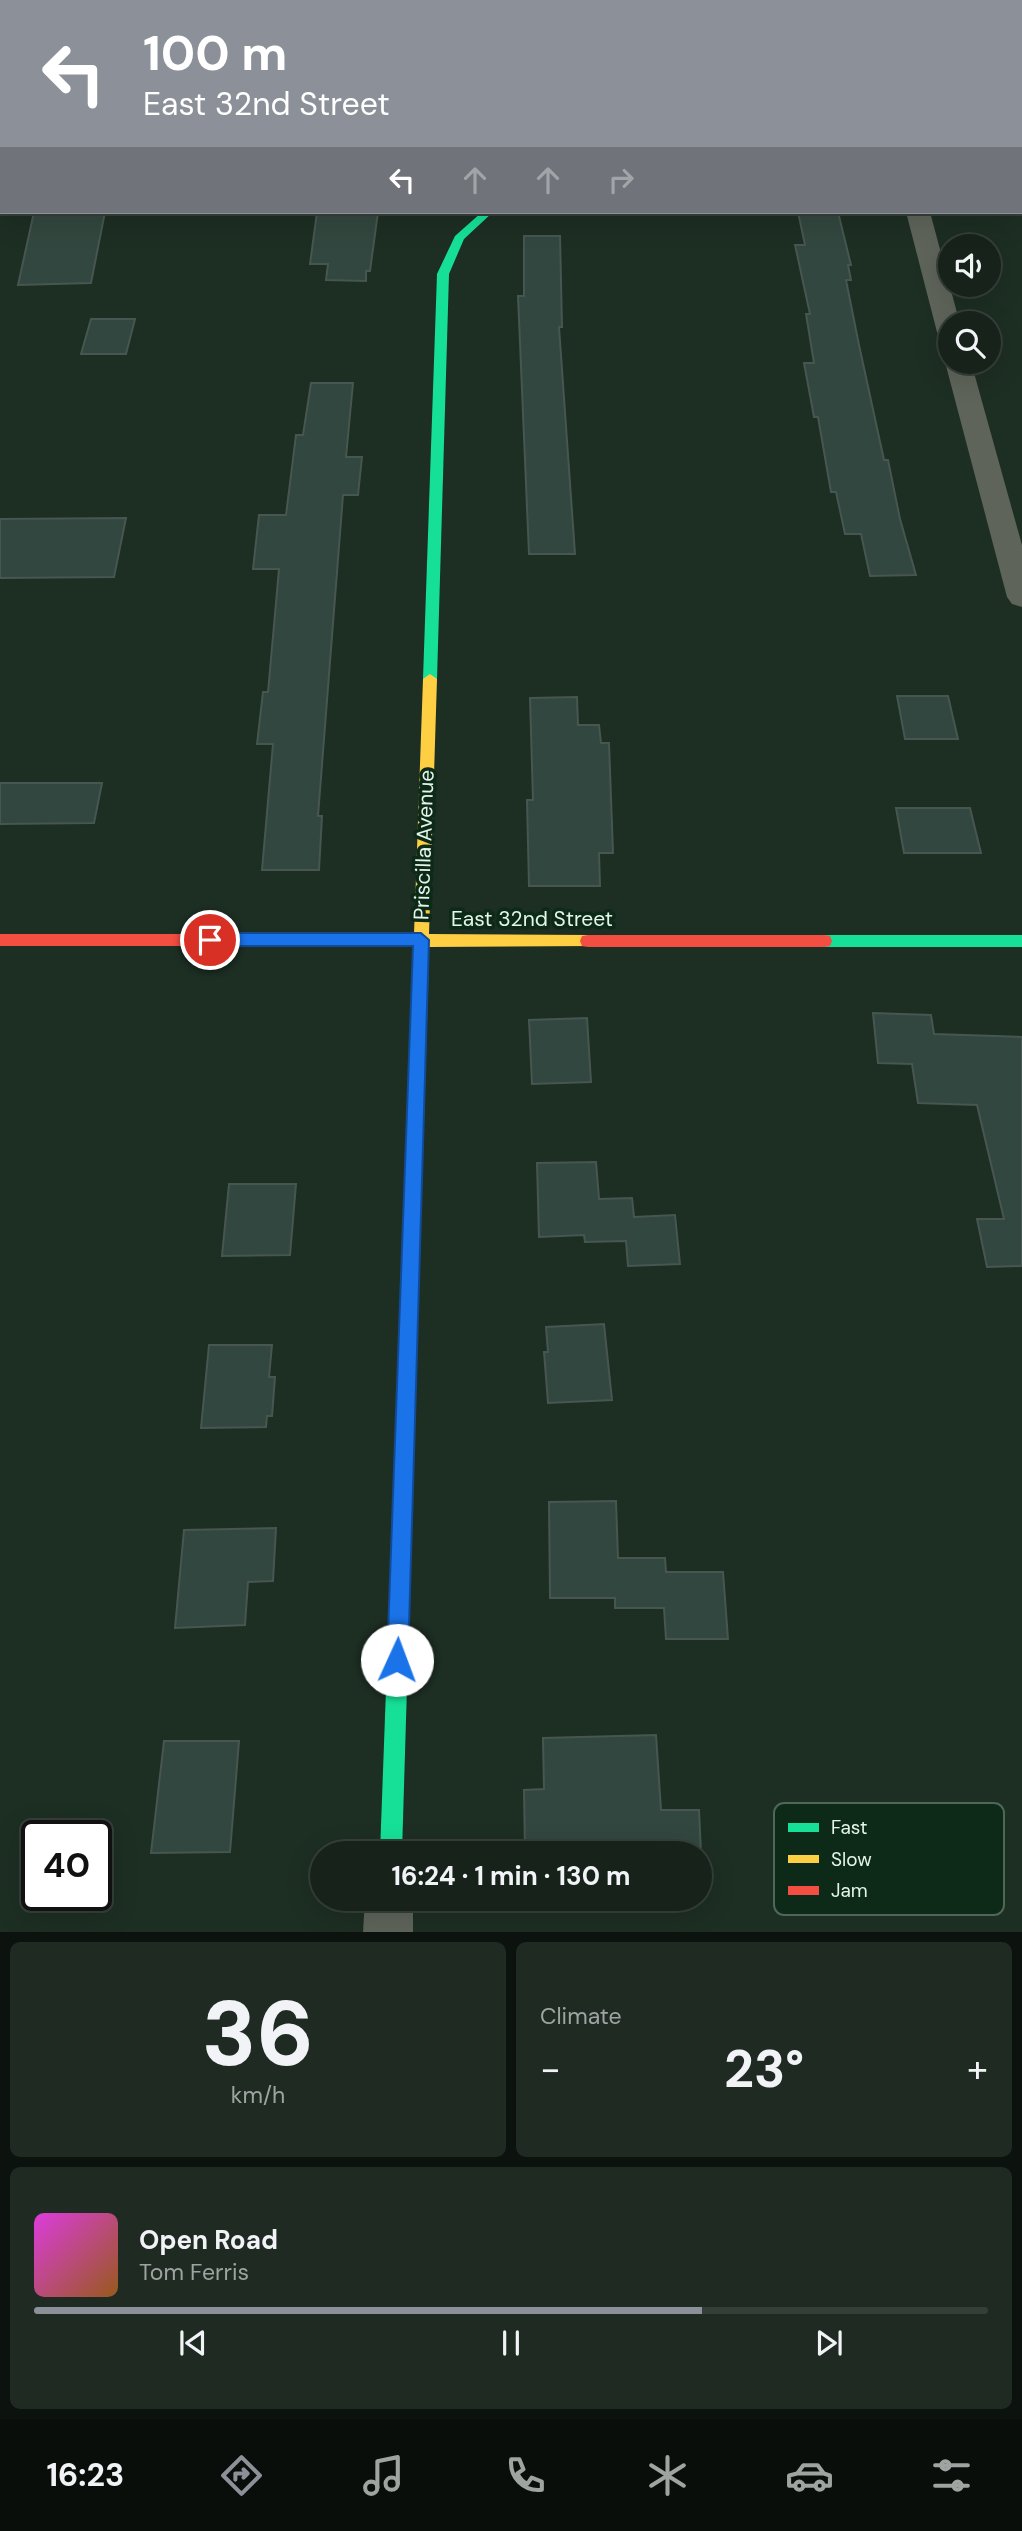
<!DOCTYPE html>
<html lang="en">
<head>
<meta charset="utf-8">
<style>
  :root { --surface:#16221a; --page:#1f2a23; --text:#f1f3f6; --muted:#9ea4a2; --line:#353f39; --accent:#8c9099 }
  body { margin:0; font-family:"DM Sans",sans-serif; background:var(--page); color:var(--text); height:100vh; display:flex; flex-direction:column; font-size:26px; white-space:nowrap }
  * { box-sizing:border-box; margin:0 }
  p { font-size:23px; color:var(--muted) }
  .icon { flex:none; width:38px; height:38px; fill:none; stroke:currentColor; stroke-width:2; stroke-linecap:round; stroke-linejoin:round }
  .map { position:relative; height:1932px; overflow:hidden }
  .details { display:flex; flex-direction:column; gap:10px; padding:10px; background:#0c130e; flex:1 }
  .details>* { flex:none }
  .guide { position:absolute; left:0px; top:0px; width:1022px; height:214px; box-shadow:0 7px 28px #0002,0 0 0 2px var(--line); background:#8c9099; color:#fff; overflow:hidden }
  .fabs { position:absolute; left:938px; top:234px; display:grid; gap:14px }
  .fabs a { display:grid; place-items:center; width:63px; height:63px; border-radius:50%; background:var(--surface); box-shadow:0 7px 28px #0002,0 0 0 2px var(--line); font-size:35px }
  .speed { position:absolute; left:21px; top:1820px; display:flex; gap:14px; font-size:35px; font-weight:700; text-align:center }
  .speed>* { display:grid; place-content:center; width:91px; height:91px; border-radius:50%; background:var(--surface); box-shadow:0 7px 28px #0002,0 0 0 2px var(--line); line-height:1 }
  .speed .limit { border:4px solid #111; border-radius:10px; background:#fff; color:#111 }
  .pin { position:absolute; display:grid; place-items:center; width:60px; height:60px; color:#fff; margin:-30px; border:4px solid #fff; border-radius:50%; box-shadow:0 2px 7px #0007 }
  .me { position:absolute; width:77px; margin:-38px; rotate:2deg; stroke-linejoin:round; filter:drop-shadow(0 0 5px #0008) }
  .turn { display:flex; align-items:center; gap:24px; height:147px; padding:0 28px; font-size:32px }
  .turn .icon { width:91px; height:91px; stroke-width:2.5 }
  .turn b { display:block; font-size:49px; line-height:60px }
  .lanes { display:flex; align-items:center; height:66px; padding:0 28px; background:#0003; justify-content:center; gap:35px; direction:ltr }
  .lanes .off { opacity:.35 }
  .big { font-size:52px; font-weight:700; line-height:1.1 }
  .details .tile { flex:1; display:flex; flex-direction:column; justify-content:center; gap:10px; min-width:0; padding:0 24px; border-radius:10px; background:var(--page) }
  .details .dial { align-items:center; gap:0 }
  .dial b { font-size:91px; line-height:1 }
  .song { display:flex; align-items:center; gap:21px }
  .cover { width:84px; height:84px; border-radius:10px; background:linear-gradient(135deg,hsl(300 70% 55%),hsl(30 70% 35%)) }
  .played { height:7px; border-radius:4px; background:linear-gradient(90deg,var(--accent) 70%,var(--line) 70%) }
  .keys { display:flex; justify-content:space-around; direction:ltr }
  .heat { display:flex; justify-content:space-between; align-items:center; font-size:38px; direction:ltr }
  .details .tiles { flex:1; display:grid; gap:10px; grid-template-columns:1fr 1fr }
  .tile:last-child { grid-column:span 2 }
  .trip { position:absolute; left:310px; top:1841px; width:402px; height:70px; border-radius:35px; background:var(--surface); box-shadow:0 7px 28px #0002,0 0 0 2px var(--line); font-weight:700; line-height:70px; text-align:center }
  .dock { display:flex; height:112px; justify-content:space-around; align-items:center; background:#090e0a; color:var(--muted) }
  .dock .icon { width:49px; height:49px }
  .dock .selected { color:var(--accent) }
  .dock b { font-size:32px; color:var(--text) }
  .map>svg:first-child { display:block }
  .building { fill:#32473f; stroke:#475650; stroke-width:2 }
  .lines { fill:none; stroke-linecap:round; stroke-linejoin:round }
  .lane { fill:#5e6459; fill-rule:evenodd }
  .street { fill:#5e6459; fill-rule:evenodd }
  .fast { fill:#16e098; fill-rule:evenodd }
  .slow { fill:#ffcf43; fill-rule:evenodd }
  .jam { fill:#f24e42; fill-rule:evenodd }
  .route { fill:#1a73e8; stroke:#114b97; stroke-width:2 }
  .labels { text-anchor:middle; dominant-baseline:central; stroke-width:7; stroke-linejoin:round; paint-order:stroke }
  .street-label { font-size:21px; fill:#e4f5e9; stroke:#0d2a18 }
  .key { fill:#0d2a18; stroke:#4e6757; stroke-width:2 }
  .key-label { font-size:19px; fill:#e4f5e9 }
</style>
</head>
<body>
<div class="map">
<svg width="1022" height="1933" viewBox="0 0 1022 1933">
  <rect width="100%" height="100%" fill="#1d2e23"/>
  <g class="building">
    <path d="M34,212H105L91,283L18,285Z"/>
    <path d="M317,212H378L370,271H366V281L326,280L328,264H310Z"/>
    <path d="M798,212H838L851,265H848L851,280H846L859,345L884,460H888L900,519L916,575L870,576L861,534H845L836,492H831L818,417H814L804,363H814L806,314H810L795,245H805Z"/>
    <path d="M524,236H560L562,327H559L575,554H529L518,296H524Z"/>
    <path d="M91,319H135L126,354H81Z"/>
    <path d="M311,383H353L346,457H362L358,495H343L318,816H322L319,870H262L273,744H257L263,692H268L279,569H253L259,515H286L296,435H303Z"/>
    <path d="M126,518L114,577L0,578V519Z"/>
    <path d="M897,696H948L958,739H905Z"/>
    <path d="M577,697L578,725H599L601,743H609L613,853H599L600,886H529L527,800H533L530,698Z"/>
    <path d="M0,783H102L94,823L0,824Z"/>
    <path d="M896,808H970L981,853H904Z"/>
    <path d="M873,1013L931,1015L934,1034L1022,1037V1266L987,1267L977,1219H1004L977,1105L918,1103L912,1064L878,1063Z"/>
    <path d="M587,1018L591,1082L532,1084L529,1020Z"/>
    <path d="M596,1162L599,1199L632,1198L634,1217L675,1215L680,1264L628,1266L626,1241L585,1242L584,1235L539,1237L537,1163Z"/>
    <path d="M229,1184H296L290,1255L222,1256Z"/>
    <path d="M604,1324L612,1400L548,1403L544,1352H548L546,1327Z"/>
    <path d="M209,1345H272L269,1377H275L272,1416H267L266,1427L201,1428Z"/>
    <path d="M616,1501L618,1558H665L666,1572H723L728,1639H666L664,1608H615V1598H550L549,1502Z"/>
    <path d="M276,1528L273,1581L248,1582L245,1625L175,1628L184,1530Z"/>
    <path d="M656,1735L661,1810H699L701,1853H525L524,1790L544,1789L543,1738Z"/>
    <path d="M164,1741H239L230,1852L151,1853Z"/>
  </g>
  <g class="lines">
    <path class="lane" d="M1020,30H1022L1020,37Z"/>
    <g class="street">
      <rect x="1020" y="64" width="2" height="12"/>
      <path d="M906,212H930L960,324H950V340L941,337L937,332Z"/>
      <path d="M950,356V362H971L1022,545V607L1012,604L1007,597L945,362Z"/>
      <path d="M365,1899H413V1933H363Z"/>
    </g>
    <g class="fast">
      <path d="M575,0H591L574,2Z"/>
      <path d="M482,212H493L464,239L449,274L437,679L430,684L423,679L437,274L455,236Z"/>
      <path d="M824,935H1022V947H824L818,946L816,941L818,936Z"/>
      <path d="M421,949L427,950L429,955L402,1853H380L413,955L415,950Z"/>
    </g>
    <g class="slow">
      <path d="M2,120V127H0V121Z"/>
      <path d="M430,674L437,679L429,934L588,935L594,936L596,941L594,946L429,947L427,960H415L413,947L340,945L338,940L340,935L346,934H414L423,679Z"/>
    </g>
    <g class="jam">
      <path d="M0,934H346L352,935L354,940L352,945L346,946H0Z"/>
      <path d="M588,935H824L830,936L832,941L830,946L824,947H588L582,946L580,941L582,936Z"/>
    </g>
  </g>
  <path class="route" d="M210,933H421L429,940L408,1660L405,1667L397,1670L390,1667L387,1660L413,946H210L202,940Z"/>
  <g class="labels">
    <g class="street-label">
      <text transform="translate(424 845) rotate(-88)">Priscilla Avenue</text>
      <text x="532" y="919">East 32nd Street</text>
    </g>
  </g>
  <rect x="774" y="1803" width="230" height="112" rx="10" class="key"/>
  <rect x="788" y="1823" width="31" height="9" fill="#16e098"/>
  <rect x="788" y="1855" width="31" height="8" fill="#ffcf43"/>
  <rect x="788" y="1886" width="31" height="9" fill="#f24e42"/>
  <g class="key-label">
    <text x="831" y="1834">Fast</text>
    <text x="831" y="1866">Slow</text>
    <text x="831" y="1897">Jam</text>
  </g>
</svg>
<div class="fabs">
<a><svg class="icon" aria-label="sound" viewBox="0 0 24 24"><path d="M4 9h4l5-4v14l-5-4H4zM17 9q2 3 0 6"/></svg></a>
<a><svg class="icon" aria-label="search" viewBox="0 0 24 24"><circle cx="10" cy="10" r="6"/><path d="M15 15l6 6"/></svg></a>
</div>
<div class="speed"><div class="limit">40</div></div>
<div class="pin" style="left:210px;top:940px;background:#d93025"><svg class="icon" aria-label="arrive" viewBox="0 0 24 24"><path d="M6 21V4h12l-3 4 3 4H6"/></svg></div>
<svg class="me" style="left:397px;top:1660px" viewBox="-20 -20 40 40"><circle r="19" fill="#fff"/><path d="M0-13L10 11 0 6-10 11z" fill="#1a73e8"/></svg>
<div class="trip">16:24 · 1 min · 130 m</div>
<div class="guide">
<div class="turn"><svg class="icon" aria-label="left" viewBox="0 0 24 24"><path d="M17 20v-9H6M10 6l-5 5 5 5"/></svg><div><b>100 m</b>East 32nd Street</div></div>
<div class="lanes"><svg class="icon" aria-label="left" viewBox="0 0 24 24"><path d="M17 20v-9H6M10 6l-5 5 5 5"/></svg><svg class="icon off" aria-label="ahead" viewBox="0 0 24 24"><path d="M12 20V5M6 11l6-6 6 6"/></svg><svg class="icon off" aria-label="ahead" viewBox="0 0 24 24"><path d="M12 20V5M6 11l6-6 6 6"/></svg><svg class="icon off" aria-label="right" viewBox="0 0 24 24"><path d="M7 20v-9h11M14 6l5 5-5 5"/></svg></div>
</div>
</div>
<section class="details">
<div class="tiles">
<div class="tile dial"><b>36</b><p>km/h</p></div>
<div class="tile"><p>Climate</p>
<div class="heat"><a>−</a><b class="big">23°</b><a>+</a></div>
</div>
<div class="tile">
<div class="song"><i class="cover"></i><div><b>Open Road</b><p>Tom Ferris</p></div></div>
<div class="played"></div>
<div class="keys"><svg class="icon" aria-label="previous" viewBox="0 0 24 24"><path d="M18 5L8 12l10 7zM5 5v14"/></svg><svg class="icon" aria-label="pause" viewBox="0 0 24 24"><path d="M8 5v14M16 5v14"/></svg><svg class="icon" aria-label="next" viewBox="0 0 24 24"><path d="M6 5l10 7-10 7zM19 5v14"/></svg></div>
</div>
</div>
</section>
<nav class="dock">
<b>16:23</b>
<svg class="icon selected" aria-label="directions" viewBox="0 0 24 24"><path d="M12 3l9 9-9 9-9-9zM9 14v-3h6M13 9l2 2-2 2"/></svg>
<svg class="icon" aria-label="music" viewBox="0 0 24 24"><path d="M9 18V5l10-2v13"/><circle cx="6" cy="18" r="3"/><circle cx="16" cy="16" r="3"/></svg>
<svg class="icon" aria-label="phone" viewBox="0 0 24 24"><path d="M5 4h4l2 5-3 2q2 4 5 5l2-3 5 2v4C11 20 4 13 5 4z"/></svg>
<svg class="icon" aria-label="climate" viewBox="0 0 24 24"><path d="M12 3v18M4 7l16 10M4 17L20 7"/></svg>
<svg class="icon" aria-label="car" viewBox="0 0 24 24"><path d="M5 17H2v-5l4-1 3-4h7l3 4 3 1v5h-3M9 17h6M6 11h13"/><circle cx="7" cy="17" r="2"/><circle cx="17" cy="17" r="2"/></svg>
<svg class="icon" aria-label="filters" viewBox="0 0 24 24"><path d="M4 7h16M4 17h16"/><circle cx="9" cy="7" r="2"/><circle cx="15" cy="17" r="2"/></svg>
</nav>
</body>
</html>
